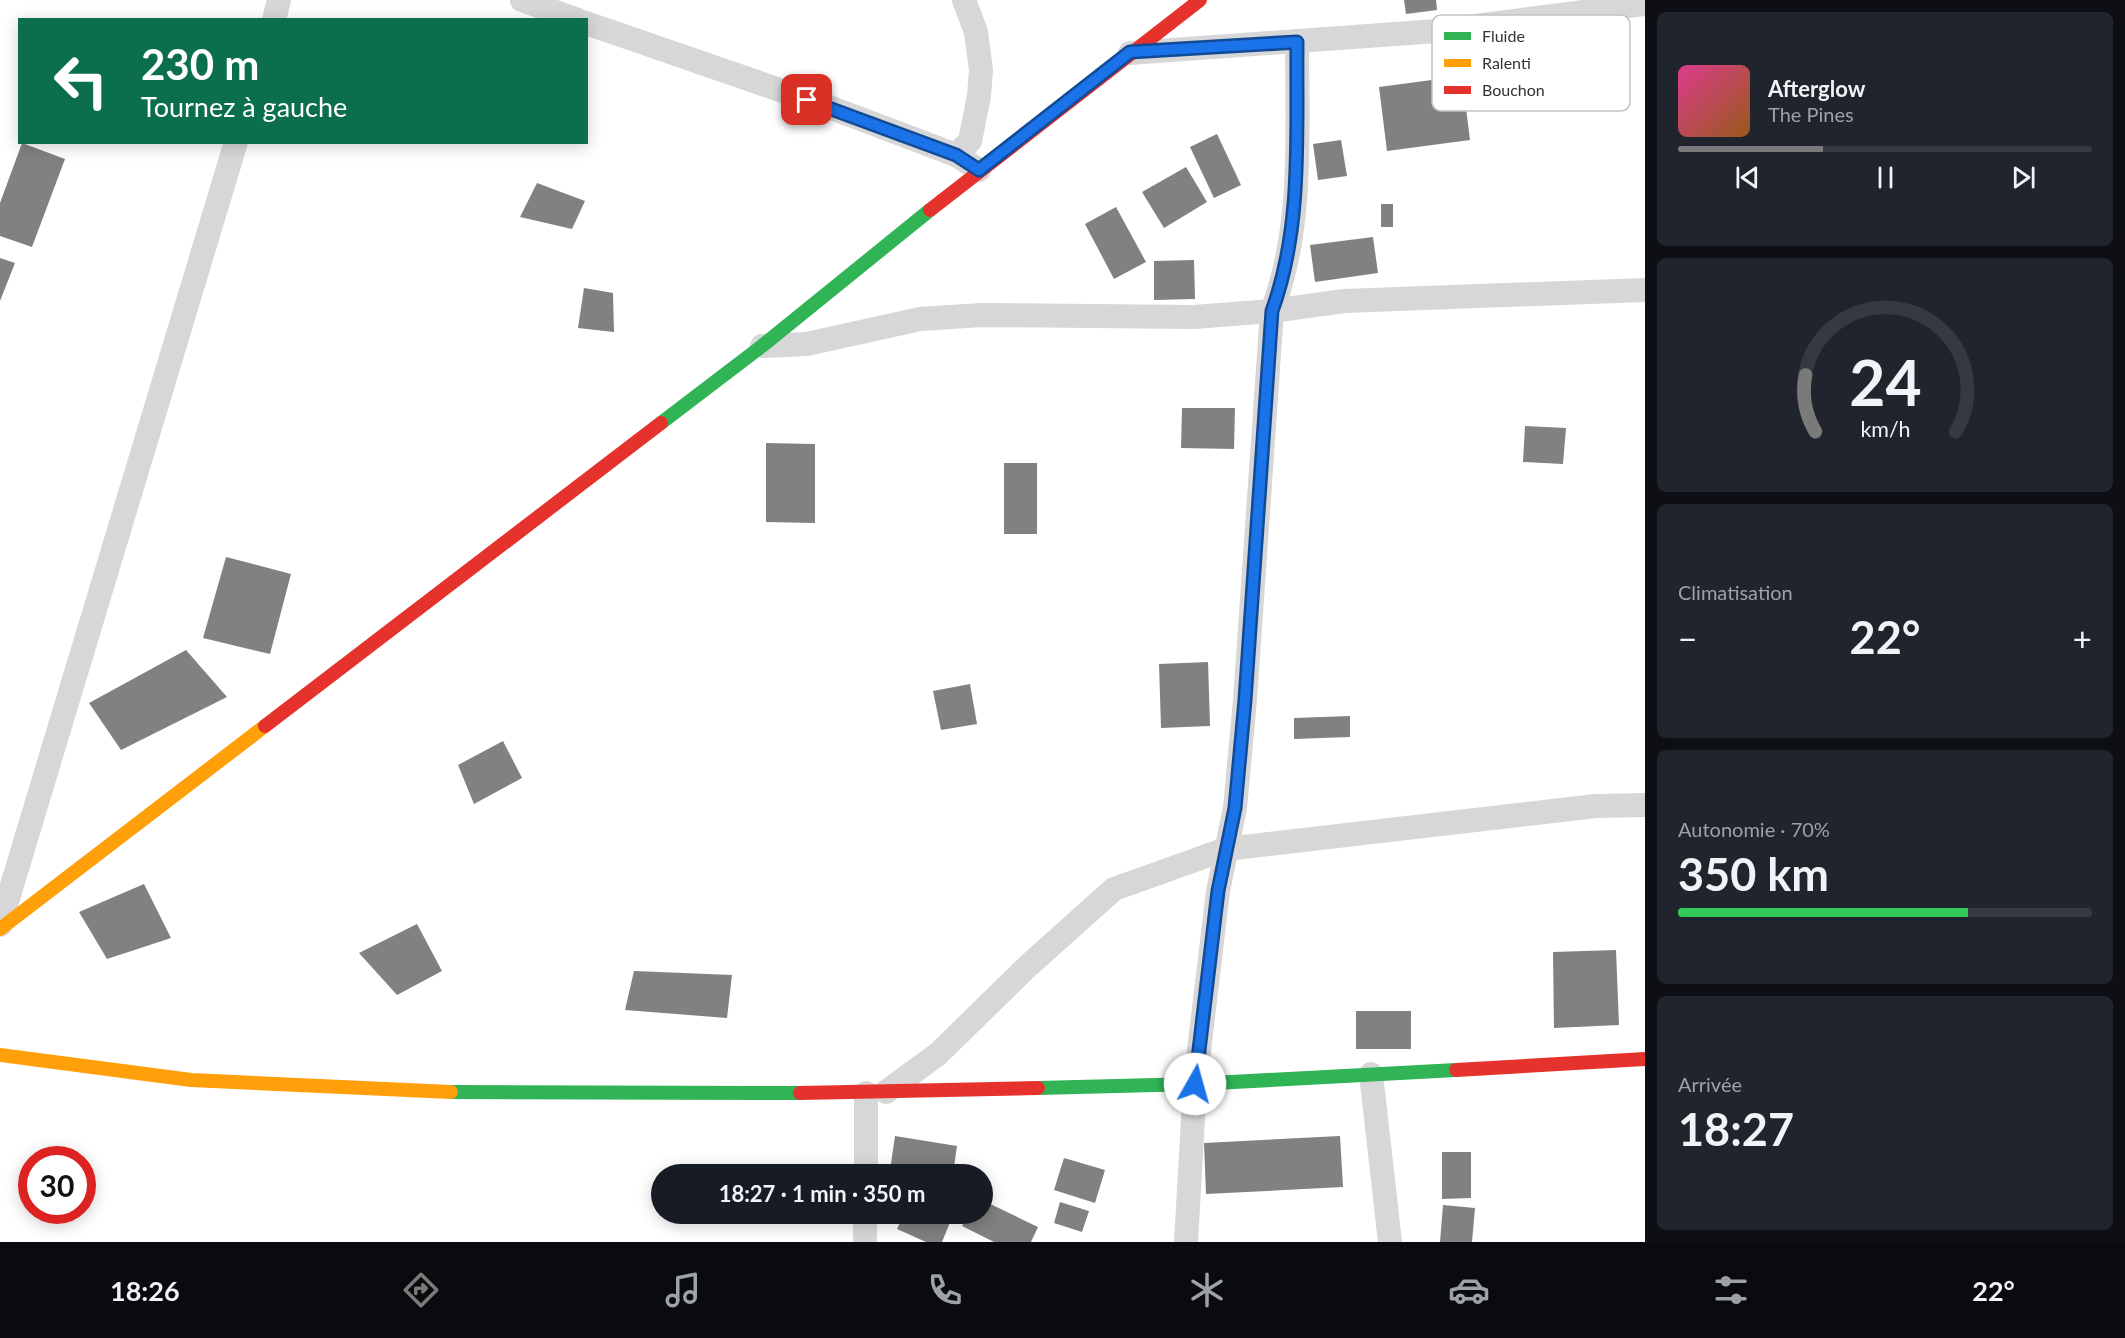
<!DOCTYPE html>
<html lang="fr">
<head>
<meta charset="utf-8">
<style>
  :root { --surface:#171b24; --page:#20242c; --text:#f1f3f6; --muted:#9ea1a6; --line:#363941; --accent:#7a7a7a }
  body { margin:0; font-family:Lato,sans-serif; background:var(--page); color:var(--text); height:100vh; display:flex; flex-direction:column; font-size:22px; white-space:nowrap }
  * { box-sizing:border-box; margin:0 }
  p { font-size:20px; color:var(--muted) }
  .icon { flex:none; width:33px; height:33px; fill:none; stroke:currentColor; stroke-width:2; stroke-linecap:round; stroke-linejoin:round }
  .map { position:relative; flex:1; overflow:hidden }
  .details { display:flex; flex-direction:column; gap:12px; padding:12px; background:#0d0f14; width:480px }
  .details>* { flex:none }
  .hud { position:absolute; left:18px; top:18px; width:570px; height:126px; border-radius:0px; box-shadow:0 3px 15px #0003; background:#0b6e4f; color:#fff; overflow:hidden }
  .speed { position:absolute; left:18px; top:1146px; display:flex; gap:12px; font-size:30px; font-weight:700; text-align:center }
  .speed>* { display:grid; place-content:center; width:78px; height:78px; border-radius:50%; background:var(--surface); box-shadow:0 3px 15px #0003; line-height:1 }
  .speed .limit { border:9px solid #d22; background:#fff; color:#111 }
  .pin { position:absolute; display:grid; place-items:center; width:51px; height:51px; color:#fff; margin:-26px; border-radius:12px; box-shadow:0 3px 9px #0006 }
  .me { position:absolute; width:66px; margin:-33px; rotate:7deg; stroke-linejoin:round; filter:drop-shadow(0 0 4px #0008) }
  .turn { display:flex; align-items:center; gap:21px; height:126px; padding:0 24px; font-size:27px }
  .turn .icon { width:78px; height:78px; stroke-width:2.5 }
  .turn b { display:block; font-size:42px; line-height:51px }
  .big { font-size:45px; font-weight:700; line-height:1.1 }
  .details .tile { flex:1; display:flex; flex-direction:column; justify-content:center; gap:9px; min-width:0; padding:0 21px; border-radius:9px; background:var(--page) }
  .details .dial { align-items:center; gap:0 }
  .dial svg { height:156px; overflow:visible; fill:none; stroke:var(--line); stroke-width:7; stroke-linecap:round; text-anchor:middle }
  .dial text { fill:var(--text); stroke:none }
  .song { display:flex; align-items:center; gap:18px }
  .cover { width:72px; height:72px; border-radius:9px; background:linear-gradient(135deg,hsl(330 70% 55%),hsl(30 70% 35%)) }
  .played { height:6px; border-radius:3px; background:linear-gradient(90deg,var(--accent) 35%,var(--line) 35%) }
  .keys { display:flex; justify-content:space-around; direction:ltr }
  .heat { display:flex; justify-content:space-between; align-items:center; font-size:33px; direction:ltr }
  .charge { height:9px; border-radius:4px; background:linear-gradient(90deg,#34c759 70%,var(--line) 0) }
  .trip { position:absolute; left:651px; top:1164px; width:342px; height:60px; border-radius:30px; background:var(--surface); box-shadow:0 3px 15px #0003; font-weight:700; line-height:60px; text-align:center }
  .tabs { display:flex; height:96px; justify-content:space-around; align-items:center; background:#090b0e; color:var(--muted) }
  .tabs .icon { width:42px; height:42px }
  .tabs .selected { color:var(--accent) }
  .tabs b { font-size:27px; color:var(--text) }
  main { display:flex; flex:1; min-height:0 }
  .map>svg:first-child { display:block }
  .building { fill:#818181 }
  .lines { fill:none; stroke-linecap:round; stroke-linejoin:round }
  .street { stroke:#d7d7d7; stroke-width:24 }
  .fast { stroke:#30b455; stroke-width:14 }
  .slow { stroke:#ff9f0a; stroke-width:14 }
  .jam { stroke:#e5322d; stroke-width:14 }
  .route-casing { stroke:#114b97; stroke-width:15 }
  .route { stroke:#1a73e8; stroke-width:10 }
  .key { fill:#fff; stroke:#c2c2c2; stroke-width:1.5 }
  .key-label { font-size:16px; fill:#333 }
</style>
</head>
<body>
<main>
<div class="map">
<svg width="1645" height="1242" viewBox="0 0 1645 1242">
  <rect width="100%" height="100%" fill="#fff"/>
  <g class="building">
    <path d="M1404,0H1436L1437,10L1406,14Z"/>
    <path d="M1462,76L1470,140L1387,151L1379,87Z"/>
    <path d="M1217,134L1241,185L1214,198L1190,147Z"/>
    <path d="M1341,140L1347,176L1318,180L1313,144Z"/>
    <path d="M22,143L65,159L32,247L0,236V203Z"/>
    <path d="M1186,167L1207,202L1164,228L1142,192Z"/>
    <path d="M537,183L585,201L572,229L520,217Z"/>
    <rect x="1381" y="204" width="12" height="23"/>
    <path d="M1116,207L1146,262L1114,279L1085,224Z"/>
    <path d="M1373,237L1378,273L1315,282L1310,245Z"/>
    <path d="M0,258L15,263L0,301Z"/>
    <path d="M1194,260L1195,299L1154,300V261Z"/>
    <path d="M584,288L613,293L614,332L578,328Z"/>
    <path d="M1182,408H1235L1234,449L1181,448Z"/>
    <path d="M1525,426L1566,428L1563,464L1523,462Z"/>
    <path d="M766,443L815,444V523L766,522Z"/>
    <rect x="1004" y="463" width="33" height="71"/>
    <path d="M226,557L291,574L270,654L203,638Z"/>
    <path d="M186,650L227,697L121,750L89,703Z"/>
    <path d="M1208,662L1210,726L1161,728L1159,664Z"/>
    <path d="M970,684L977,724L941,730L933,691Z"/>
    <path d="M1350,716V737L1294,739V718Z"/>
    <path d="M503,741L522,778L474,804L458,765Z"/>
    <path d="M144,884L171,938L107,959L79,912Z"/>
    <path d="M417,924L442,971L397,995L359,953Z"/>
    <path d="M1616,950L1619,1025L1554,1028L1553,952Z"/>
    <path d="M634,971L732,975L727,1018L625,1010Z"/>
    <rect x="1356" y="1011" width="55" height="38"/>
    <path d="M895,1136L957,1146L953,1174H916L890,1170Z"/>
    <path d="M1340,1136L1343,1187L1206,1194L1204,1143Z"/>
    <path d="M1442,1152H1471V1198L1442,1199Z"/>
    <path d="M1064,1158L1105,1170L1095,1203L1054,1190Z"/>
    <path d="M982,1200L1038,1227L1031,1242H994L962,1226L968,1214H982Z"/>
    <path d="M1060,1202L1089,1211L1082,1232L1054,1223Z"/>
    <path d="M1443,1205L1475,1208L1472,1242H1440Z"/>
    <path d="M904,1214H948L953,1215L942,1242H926L897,1229Z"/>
  </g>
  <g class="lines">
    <g class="street">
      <path d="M522,0L578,20"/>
      <path d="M274,20L279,0"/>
      <path d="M586,23L829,107L956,155L979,170"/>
      <path d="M1130,53L1437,31L1645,4"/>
      <path d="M956,155L970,141L979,96L981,70L976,32L964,0"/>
      <path d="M762,346L807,344L920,319L982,315L1194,317L1272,311L1344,301L1645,290"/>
      <path d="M0,925L236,142"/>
      <path d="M1371,1074L1390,1242"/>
      <path d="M886,1092L938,1054L1028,966L1114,889L1226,849L1596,806L1645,805"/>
      <path d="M866,1174V1093"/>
      <path d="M865,1242V1214"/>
      <path d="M1186,1242L1195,1084L1218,891L1235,808L1245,700L1272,311C1304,226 1297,131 1297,41"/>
    </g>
    <g class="fast">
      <path d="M661,423L762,346L930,210"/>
      <path d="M1038,1088L1195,1084L1456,1070"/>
      <path d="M451,1092L800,1093"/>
    </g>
    <g class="slow">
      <path d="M0,929L265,726"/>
      <path d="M0,1055L191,1080L451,1092"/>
    </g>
    <g class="jam">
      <path d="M930,210L1200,0"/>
      <path d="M265,726L661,423"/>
      <path d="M1456,1070L1645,1059"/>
      <path d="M800,1093L1038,1088"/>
    </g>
  </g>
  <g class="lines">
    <g class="route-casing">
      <path id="route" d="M807,100L956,155L979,170L1130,52L1297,42C1296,131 1303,226 1272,311L1245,700L1235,808L1218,891L1195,1084"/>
    </g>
    <use href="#route" class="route"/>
  </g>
  <rect x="1432" y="15" width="198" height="96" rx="9" class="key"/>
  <rect x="1444" y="32" width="27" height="8" fill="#30b455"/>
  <rect x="1444" y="59" width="27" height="8" fill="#ff9f0a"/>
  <rect x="1444" y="86" width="27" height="8" fill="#e5322d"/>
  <g class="key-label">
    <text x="1482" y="42">Fluide</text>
    <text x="1482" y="69">Ralenti</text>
    <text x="1482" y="96">Bouchon</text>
  </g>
</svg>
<div class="speed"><div class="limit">30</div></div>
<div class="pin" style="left:807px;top:100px;background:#d93025"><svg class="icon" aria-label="arrive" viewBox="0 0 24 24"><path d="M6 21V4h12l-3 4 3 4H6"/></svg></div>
<svg class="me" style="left:1195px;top:1084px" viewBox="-20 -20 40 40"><circle r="19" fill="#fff"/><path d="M0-13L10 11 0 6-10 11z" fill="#1a73e8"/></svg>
<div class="trip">18:27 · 1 min · 350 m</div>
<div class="hud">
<div class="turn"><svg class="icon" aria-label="left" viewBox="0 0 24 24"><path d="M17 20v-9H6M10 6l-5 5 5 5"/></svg><div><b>230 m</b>Tournez à gauche</div></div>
</div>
</div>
<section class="details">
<div class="tile">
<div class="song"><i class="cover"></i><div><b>Afterglow</b><p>The Pines</p></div></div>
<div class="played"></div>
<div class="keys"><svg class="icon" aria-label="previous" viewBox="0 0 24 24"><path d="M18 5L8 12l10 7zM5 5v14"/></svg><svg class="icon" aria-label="pause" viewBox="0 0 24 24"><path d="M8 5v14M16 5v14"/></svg><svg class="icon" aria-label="next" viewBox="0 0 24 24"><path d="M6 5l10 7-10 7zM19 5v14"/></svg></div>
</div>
<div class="tile dial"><svg viewBox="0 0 100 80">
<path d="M14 69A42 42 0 1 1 86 69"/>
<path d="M14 69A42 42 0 0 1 9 40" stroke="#7a7a7a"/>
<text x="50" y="56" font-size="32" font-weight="700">24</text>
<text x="50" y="72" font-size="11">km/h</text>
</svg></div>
<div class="tile"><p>Climatisation</p>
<div class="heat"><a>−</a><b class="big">22°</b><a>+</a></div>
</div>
<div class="tile"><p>Autonomie · 70%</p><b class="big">350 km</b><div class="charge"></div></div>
<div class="tile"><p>Arrivée</p><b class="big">18:27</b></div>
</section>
</main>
<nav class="tabs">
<b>18:26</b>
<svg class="icon selected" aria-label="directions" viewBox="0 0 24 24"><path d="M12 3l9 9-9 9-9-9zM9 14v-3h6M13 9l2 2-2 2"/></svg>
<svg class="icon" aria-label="music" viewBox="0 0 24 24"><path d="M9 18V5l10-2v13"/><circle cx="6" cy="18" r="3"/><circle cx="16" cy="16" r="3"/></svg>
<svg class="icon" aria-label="phone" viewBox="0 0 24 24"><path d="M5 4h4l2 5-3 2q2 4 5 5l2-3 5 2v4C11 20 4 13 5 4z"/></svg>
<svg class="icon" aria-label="climate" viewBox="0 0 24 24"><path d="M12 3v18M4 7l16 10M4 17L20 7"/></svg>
<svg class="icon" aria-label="car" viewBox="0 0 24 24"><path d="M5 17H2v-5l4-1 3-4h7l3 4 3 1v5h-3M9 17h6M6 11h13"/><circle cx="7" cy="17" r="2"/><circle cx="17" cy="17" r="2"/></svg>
<svg class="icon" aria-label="filters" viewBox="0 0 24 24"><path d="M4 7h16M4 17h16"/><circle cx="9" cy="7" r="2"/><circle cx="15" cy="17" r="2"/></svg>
<b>22°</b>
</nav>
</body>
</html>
